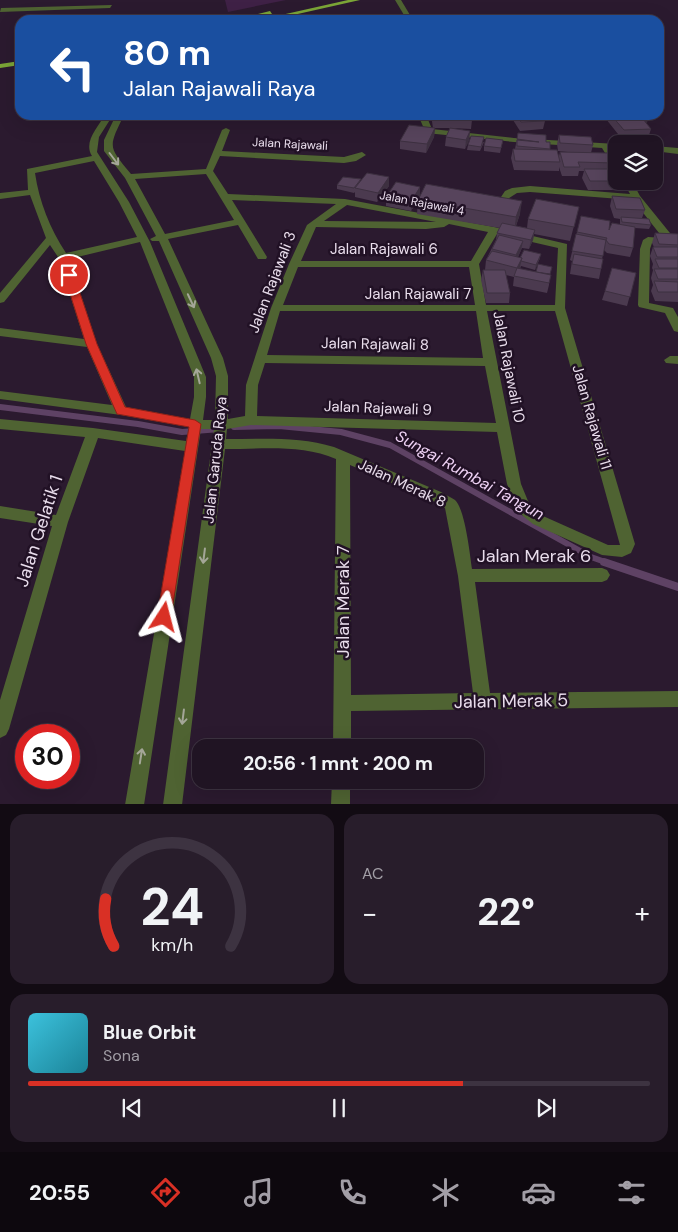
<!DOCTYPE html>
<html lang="id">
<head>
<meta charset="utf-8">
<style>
  :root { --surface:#201423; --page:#281d2b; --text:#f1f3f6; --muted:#a29ea6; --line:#3d3341; --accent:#d93025 }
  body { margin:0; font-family:"DM Sans",sans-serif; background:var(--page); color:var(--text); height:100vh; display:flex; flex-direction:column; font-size:19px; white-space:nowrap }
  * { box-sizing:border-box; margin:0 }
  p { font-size:16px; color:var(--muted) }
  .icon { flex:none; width:28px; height:28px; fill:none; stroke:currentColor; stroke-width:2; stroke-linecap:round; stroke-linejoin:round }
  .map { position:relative; height:804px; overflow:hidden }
  .drawer { display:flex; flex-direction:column; gap:10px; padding:10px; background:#120b13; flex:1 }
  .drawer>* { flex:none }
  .banner { position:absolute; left:15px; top:15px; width:649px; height:105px; border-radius:15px; box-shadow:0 5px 20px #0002,0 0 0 1px var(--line); background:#1a4fa0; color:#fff; overflow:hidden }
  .fabs { position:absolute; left:608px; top:135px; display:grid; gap:10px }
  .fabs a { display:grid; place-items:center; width:55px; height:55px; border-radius:10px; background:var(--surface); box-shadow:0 5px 20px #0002,0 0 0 1px var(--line); font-size:25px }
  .speed { position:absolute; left:15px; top:724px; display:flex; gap:10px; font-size:25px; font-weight:700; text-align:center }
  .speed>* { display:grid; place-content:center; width:65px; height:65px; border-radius:50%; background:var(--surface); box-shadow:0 5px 20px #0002,0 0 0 1px var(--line); line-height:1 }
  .speed .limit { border:8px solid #d22; background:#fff; color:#111 }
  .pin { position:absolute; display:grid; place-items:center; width:42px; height:42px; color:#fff; margin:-21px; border:2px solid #fff; border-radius:50%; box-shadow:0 1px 5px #0007 }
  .me { position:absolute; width:55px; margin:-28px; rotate:9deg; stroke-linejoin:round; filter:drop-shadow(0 0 4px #0008) }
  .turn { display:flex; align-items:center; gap:18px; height:105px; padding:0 25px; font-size:22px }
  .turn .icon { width:65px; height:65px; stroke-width:2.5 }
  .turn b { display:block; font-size:35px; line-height:42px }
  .big { font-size:38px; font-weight:700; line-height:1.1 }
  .drawer .widget { flex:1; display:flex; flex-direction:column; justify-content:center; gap:8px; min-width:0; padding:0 18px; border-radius:15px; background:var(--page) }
  .drawer .dial { align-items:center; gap:0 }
  .dial svg { height:130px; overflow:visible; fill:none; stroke:var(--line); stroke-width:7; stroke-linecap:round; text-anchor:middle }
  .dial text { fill:var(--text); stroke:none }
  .song { display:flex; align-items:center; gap:15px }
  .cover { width:60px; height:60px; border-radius:8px; background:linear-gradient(135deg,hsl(190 70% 55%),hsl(190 70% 35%)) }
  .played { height:5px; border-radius:2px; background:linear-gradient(90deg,var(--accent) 70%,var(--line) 70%) }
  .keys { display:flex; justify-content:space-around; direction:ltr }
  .heat { display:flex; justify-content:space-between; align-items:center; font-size:28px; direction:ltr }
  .drawer .tiles { flex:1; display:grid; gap:10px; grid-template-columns:1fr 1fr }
  .widget:last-child { grid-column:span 2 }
  .trip { position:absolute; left:192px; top:739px; width:292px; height:50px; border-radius:15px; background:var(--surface); box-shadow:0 5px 20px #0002,0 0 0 1px var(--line); font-weight:700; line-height:50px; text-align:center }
  .menu { display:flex; height:80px; justify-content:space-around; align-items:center; background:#0d080e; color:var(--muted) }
  .menu .icon { width:35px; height:35px }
  .menu .active { color:var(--accent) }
  .menu b { font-size:22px; color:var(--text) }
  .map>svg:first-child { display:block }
  .green { fill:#3f2146 }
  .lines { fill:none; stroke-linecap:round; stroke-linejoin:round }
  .stream-far1 { stroke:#5e4264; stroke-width:6 }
  .stream { stroke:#5e4264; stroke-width:8 }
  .minor { fill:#4f6332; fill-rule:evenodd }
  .primary { fill:#7ba537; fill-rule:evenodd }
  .wall { fill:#4b3a4f }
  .shaded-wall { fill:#3d3040 }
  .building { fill:#57445c; stroke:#3d3040 }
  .oneway { stroke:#a4a698 }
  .route { fill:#d93025; stroke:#8d1f18 }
  .labels { text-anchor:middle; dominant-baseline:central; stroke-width:5; stroke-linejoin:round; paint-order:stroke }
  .far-street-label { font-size:12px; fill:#e9ddec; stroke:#211125 }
  .street-label { font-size:15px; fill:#e9ddec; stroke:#211125 }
  .water-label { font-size:16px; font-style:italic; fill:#eed1f4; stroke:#211125 }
  .near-street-label { font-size:18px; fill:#e9ddec; stroke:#211125 }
</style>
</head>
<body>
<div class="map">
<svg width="678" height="805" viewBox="0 0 678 805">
  <rect width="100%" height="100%" fill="#2b1a2f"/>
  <path class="green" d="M225,0H286L228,12Z"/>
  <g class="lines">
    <g class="stream-far1">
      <path d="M0,407L138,424L182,432L220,429"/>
      <path d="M234,427L279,426L341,432L390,445L591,557L608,563"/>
    </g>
    <path class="stream" d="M604,562L678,587"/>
    <g class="minor">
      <path d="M395,0H401L413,20H407Z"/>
      <path d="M112,5L110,8L0,12L1,8Z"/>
      <path d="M105,115H113L99,137L97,152L129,202L150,242L206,377V397L203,420H215L216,376L211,358L159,241H152L150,239L156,236L125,178L104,151V140L116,115H124C108,148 108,146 131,174L206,169L222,130L226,128L230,130L222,151L344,157L362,152L366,155L356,161L344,163L220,156L213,171L228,194L345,199L494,227L567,244L565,308L635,544L631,553L622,557L602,555L533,524L523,516L515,504L507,484L497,432L251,425L227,429L226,439C261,439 299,436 334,447L441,492C445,495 451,497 455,500C465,509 470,555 472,569L602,568L607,570L610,575L607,580L602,582H475L490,693L678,691V707L351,711V748H333L336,459C302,444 261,449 225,449L182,805H163L214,429H201L144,805H125L185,451L98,438L68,522L9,729L6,735L0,738V700L52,526L0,518V506L56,515L85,437L0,429V419L93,428L186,441L189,427L121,415L0,399V391L112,405L87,347L0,336V328L84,339L58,257L50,245L4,302L0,303V293L46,238L30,195L0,199V193L28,190L27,169L92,156C83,142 98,127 105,115ZM94,161L119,202L137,237L66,253C50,229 39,201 35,173ZM206,174L234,220L165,234L135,179ZM232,200L336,204L307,225L289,264L271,308L246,385L245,416L228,419V376L223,358L168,239L238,225L258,259H266L267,257ZM347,205L436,222L324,221ZM449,224L488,232L471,261H301L316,227L426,229L444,227ZM497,234L558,248L555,305H486L479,264ZM140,242L194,377V397L190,419L126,407L97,344L69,259ZM298,267H469L475,305H283ZM280,311H476L483,358L267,355ZM487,311H555L620,545H608L543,516L528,501L521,484ZM265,363L485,366L496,423L257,416L258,385ZM350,465L431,500L445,508L458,576L473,693L351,695Z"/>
      <path d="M418,115H426L432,129L514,138L617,144L616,148H611L616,157V167L613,166L602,148L514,142L426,133Z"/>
      <path d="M654,146L678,148V154L654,151Z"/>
      <path d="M623,181H632L640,196L674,238H678V244L652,243L650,249L649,303L673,308L678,317V332L674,331L665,313L639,307L638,305L640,249L643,240L648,237L663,238L633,200L530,192L517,193L506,200L501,197L505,191L512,188L530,186L630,194Z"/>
      <path d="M670,356H678V364L666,363L664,360Z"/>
      <path d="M332,780H350V805H331Z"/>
    </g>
    <g class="primary">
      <path d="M348,0H360L271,20H259Z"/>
      <path d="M270,11L272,14L245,20H233Z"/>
      <path d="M20,61V65L0,68V64Z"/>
    </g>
  </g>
  <g class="wall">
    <path d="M431,115H471L472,120L471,129L451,128L470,131L469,140L465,149L445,146L446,137L450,128H435L434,137L426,153L400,149V141L433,128Z"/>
    <path d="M514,115H541L545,121L543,129L520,131L513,120Z"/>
    <path d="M607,115H649L646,123L651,129L648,138L622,139L606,119Z"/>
    <path d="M518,133L546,142L550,149V150L559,156L560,152L577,153L558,151L557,144L559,135L593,145L591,153L613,163L611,169L625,181L622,190H588L582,178L584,171H579L578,176H562L559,167V171L514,170L511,158L513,149H515Z"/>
    <path d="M503,140L500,153L484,151V146Z"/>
    <path d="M484,142L480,151L467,150L468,145Z"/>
    <path d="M361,181L389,186L377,202L355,197V192L354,193L337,189V185Z"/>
    <path d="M420,196L411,211L386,206V197Z"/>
    <path d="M612,196L645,210L642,218L651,225L649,229L635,228L633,248L630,257L607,253L604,250L602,259L601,269L599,279L570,274L572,261L570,260L577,232L609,230L620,224V219L614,218L610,206Z"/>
    <path d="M418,200L520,214L516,226L527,228L528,219L579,207L570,241L534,234L533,240L529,249L522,248L518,257L540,258L535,270L521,266L520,269L550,275L549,285L547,293L513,286L514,277L506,275L510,293L509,303H486L481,280L483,270H485L486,260L496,240L497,233L500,228L417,214Z"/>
    <path d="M655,233L678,234V302L655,301L651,291L653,285L651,278L653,270L652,268L653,264L650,256L653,247H654L652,243Z"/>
    <path d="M636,273L627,306L602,300L605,291Z"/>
  </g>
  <g class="shaded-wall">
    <path d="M649,115L647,123L621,128L624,119Z"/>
    <path d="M435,128L434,137L426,153L427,144Z"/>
    <path d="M470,131L469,140L465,149L466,140Z"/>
    <path d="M389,177V186L377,202L378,193Z"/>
    <path d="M420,187V196L411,211V202Z"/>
    <path d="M522,201L520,214L514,231L516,217Z"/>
    <path d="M535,230L533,240L529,249L531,240Z"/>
    <path d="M523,241L521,250L515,264L516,255Z"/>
    <path d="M541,254L540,258L535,270L536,265Z"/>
    <path d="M522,258L520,267L516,278L517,268Z"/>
  </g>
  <g class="building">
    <path d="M433,115H471L472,120H433Z"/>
    <path d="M516,115H541L545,121L521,122Z"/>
    <path d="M611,115H648L624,119H643L651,129L624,130Z"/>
    <path d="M409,125L435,128L427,144L400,141Z"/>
    <path d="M450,128L470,131L466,140L446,137Z"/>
    <path d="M518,133L546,135V142H550V149L517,146V140L539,142L517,139Z"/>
    <path d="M559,135L591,137L593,145L560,143Z"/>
    <path d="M471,136L484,137L481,147L468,145Z"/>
    <path d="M486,138L503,140L501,148L484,146Z"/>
    <path d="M513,149L557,150L560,162L515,161Z"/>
    <path d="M560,152L608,153L613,163L578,162L580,167H564Z"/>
    <path d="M584,169H616V181H625H590Z"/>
    <path d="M367,173L389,177L378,193L355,188Z"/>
    <path d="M343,177L361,179L354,188L337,185Z"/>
    <path d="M396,182L420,187L411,202L386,197Z"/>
    <path d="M426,184L522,201L516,217L418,200Z"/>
    <path d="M612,196L640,198L645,210L616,209Z"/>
    <path d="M536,199L579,207L574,227L528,219Z"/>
    <path d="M581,216L610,221L609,230L612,223L635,227L633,248L609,244L606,240L603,256L572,251L576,234L606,240L607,238L577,232Z"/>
    <path d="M621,217L649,219L651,225L622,222Z"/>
    <path d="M502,223L535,230L531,240L497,233Z"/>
    <path d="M655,233L678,234V245L659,244Z"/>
    <path d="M499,235L523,241L516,255L492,249Z"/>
    <path d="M653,247H678V257H657Z"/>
    <path d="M524,250L541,254L536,265L521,261L522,258H520Z"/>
    <path d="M492,251L522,258L517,268L486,260Z"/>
    <path d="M574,254L603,259L601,269L572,264Z"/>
    <path d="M655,259H678V268H659Z"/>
    <path d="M538,264L552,267L550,274L536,272Z"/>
    <path d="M517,268L551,275L549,283L514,276Z"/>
    <path d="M612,268L636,273L630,297L605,291Z"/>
    <path d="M654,269H678V279H658Z"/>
    <path d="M483,270H505L510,293H487Z"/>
    <path d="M654,281L678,282V292H658Z"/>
  </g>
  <defs><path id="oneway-shaft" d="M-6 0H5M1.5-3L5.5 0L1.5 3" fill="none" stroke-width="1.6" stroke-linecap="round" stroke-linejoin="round" transform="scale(1.25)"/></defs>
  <g class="oneway">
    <use href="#oneway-shaft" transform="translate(114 159) rotate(53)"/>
    <use href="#oneway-shaft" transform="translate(191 301) rotate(65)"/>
    <use href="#oneway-shaft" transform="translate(198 376) rotate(-103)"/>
    <use href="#oneway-shaft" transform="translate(204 556) rotate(97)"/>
    <use href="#oneway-shaft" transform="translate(183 717) rotate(97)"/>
    <use href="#oneway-shaft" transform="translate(141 756) rotate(-81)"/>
  </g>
  <path class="route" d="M69,272L74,275L97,344L125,407L195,420L201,424L171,617L169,621L164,623L159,621L157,617L189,427L117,414L86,344L64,275Z"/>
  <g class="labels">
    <g class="far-street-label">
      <text transform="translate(290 144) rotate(3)">Jalan Rajawali</text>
      <text transform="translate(422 203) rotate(11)">Jalan Rajawali 4</text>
    </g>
    <g class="street-label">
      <text x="384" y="249">Jalan Rajawali 6</text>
      <text transform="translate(272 282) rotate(-69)">Jalan Rajawali 3</text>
      <text x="418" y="294">Jalan Rajawali 7</text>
      <text transform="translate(375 344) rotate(1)">Jalan Rajawali 8</text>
      <text transform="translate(509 367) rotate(79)">Jalan Rajawali 10</text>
      <text transform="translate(378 408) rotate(2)">Jalan Rajawali 9</text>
      <text transform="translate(592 417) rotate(74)">Jalan Rajawali 11</text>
      <text transform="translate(215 460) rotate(-84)">Jalan Garuda Raya</text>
      <text transform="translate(402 483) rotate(25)">Jalan Merak 8</text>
    </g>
    <g class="water-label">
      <text transform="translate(470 475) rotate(29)">Sungai Rumbai Tangun</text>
    </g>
    <g class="near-street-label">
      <text transform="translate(39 531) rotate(-72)">Jalan Gelatik 1</text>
      <text x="534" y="556">Jalan Merak 6</text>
      <text transform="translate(343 602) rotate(-90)">Jalan Merak 7</text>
      <text transform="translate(511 701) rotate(-1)">Jalan Merak 5</text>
    </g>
  </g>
</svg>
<div class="fabs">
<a><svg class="icon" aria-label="layers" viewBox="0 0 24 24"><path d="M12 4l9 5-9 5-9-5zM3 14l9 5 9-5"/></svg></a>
</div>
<div class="speed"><div class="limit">30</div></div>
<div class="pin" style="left:69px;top:275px;background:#d93025"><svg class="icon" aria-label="arrive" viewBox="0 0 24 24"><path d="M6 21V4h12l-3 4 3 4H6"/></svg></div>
<svg class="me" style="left:164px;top:617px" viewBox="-20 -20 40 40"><path d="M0-17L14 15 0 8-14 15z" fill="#d93025" stroke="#fff" stroke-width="4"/></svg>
<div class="trip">20:56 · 1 mnt · 200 m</div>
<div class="banner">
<div class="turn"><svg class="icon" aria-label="left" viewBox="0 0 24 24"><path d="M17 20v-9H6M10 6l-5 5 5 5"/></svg><div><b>80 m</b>Jalan Rajawali Raya</div></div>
</div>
</div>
<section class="drawer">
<div class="tiles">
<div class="widget dial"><svg viewBox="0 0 100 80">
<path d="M14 69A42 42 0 1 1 86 69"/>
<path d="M14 69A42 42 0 0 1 9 40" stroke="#d93025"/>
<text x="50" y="56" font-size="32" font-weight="700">24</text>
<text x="50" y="72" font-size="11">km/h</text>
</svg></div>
<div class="widget"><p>AC</p>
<div class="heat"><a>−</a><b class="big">22°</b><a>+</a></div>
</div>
<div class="widget">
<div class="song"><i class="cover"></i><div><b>Blue Orbit</b><p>Sona</p></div></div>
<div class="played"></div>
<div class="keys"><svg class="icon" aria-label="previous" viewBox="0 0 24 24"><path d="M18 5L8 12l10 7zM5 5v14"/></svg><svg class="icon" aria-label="pause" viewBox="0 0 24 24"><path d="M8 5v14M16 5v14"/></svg><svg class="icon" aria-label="next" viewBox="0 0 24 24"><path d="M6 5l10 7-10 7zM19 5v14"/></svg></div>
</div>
</div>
</section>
<nav class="menu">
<b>20:55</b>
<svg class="icon active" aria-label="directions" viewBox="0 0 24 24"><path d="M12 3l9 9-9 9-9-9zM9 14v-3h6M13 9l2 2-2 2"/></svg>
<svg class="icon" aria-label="music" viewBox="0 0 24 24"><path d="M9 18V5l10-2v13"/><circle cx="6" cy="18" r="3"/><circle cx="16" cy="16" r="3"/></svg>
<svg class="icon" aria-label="phone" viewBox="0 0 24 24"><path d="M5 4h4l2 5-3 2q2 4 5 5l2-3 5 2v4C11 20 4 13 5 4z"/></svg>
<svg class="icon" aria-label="climate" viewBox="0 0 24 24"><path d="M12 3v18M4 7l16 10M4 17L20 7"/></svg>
<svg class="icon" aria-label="car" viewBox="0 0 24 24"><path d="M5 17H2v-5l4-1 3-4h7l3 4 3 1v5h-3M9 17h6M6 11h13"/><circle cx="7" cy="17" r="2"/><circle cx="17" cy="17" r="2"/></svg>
<svg class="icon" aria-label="filters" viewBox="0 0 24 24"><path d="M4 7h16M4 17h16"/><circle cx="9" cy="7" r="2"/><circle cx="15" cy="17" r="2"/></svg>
</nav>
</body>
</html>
